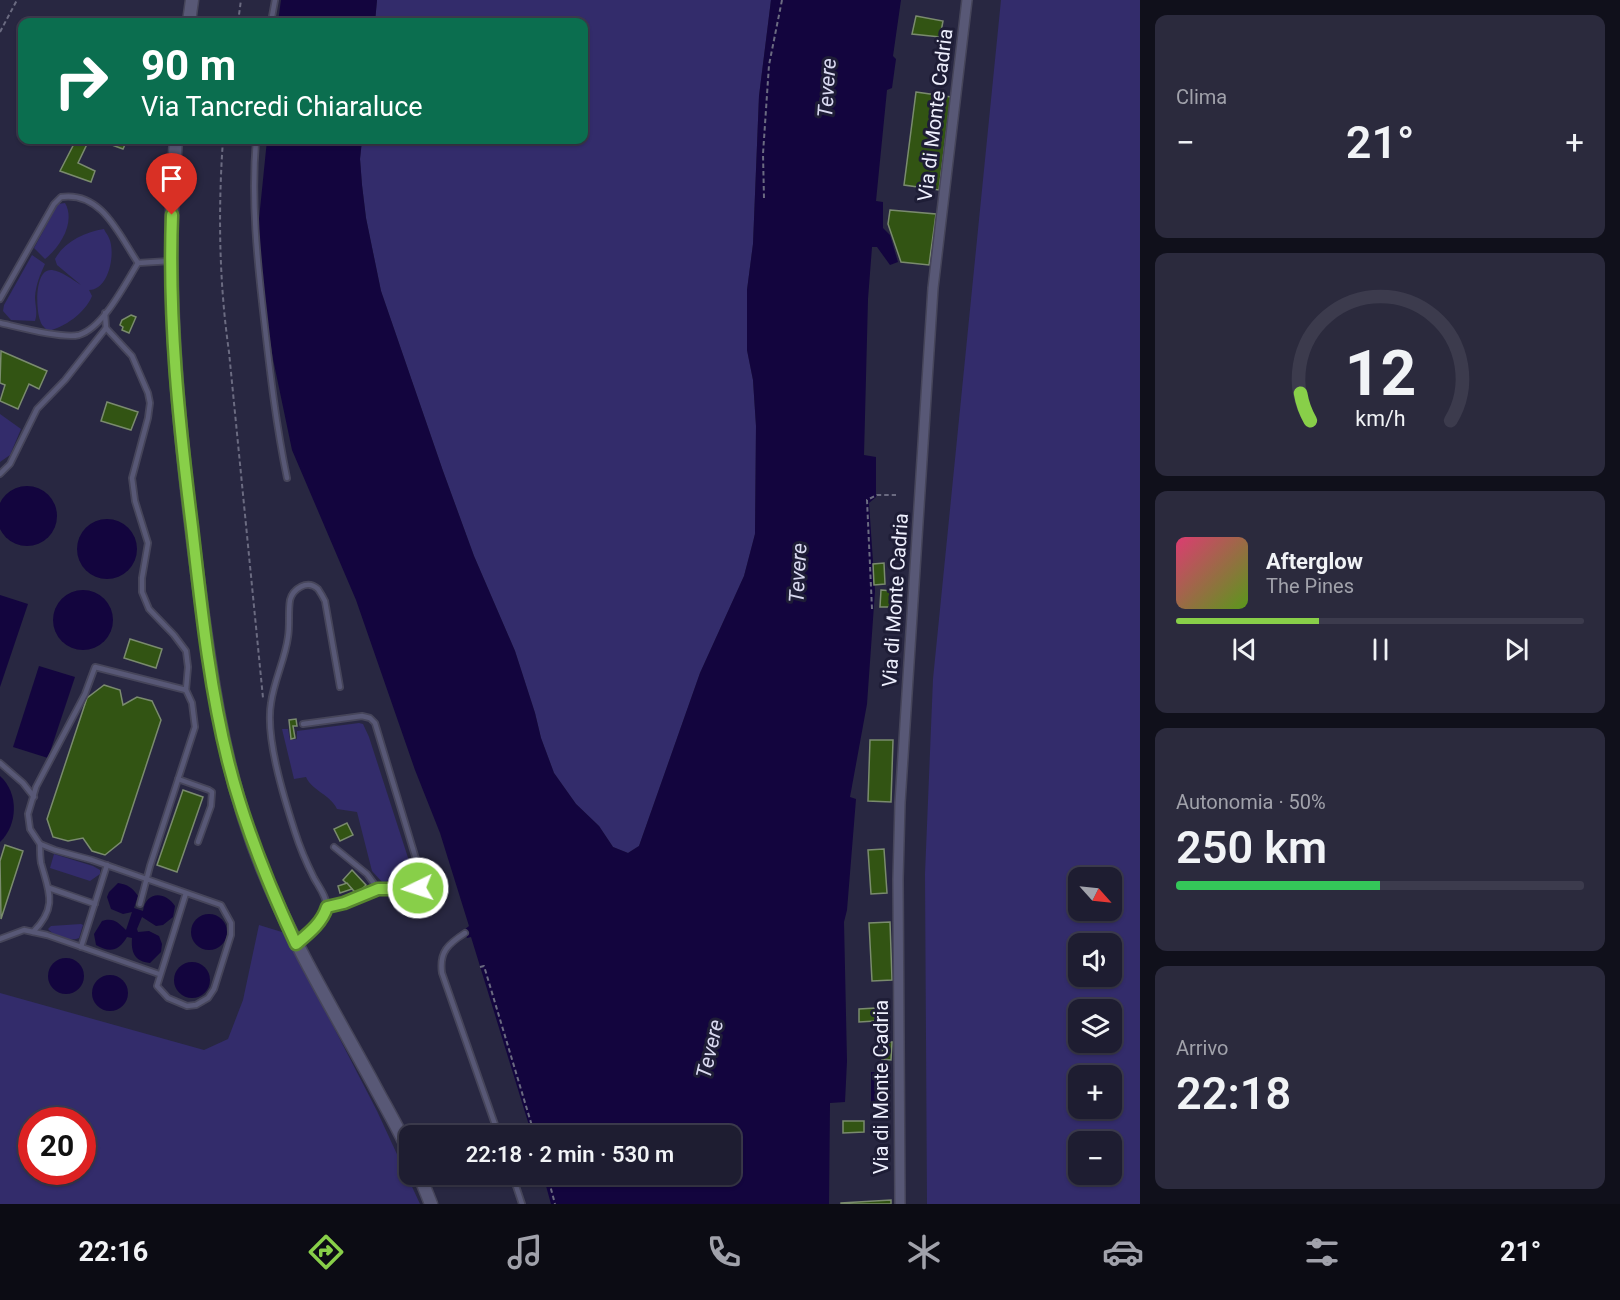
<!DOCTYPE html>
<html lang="it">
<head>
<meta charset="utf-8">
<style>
  :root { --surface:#1e1d31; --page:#2b2a3d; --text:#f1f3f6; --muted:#a1a2ab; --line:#3c3b4d; --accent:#88cf49 }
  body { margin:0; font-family:Roboto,sans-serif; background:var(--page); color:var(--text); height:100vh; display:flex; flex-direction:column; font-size:22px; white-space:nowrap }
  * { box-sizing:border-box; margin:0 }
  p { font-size:20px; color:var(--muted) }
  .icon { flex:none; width:33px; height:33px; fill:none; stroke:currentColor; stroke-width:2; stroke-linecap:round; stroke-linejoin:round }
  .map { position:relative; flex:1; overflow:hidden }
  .drawer { display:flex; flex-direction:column; gap:15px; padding:15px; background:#10101b; width:480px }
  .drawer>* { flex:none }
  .guide { position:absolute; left:18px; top:18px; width:570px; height:126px; border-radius:12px; box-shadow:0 2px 4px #0004,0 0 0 2px var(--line); background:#0b6e4f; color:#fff; overflow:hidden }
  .needle { width:39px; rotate:117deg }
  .tools { position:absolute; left:1068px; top:867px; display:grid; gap:12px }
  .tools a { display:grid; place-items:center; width:54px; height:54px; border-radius:12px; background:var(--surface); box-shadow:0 2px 4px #0004,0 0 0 2px var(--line); font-size:30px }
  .speed { position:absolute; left:18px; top:1107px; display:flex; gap:12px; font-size:30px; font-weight:700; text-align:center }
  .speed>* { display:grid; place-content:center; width:78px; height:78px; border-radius:50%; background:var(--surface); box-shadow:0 2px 4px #0004,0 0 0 2px var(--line); line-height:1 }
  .speed .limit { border:9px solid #d22; background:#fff; color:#111 }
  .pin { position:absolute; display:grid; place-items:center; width:51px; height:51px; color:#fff; margin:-62px -26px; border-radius:50% 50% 50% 0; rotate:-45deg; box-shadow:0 0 6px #0007 }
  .pin .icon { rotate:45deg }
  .me { position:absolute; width:66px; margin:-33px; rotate:266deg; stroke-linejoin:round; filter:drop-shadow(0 0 4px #0008) }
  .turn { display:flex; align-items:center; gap:21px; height:126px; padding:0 24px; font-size:27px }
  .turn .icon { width:78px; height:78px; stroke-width:2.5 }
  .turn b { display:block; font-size:42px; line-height:51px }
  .big { font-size:45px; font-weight:600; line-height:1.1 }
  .drawer .card { flex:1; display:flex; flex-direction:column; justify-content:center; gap:9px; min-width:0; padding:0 21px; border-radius:12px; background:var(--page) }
  .drawer .dial { align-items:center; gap:0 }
  .dial svg { height:156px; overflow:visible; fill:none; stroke:var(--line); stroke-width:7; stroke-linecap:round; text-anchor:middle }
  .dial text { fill:var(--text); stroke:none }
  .song { display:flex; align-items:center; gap:18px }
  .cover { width:72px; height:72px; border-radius:9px; background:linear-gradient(135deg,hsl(340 70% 55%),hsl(90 70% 35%)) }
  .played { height:6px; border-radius:3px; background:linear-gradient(90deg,var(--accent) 35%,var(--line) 35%) }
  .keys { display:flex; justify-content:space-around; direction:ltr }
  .heat { display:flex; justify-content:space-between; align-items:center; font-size:33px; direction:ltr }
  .charge { height:9px; border-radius:4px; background:linear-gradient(90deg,#34c759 50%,var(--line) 0) }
  .trip { position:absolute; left:399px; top:1125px; width:342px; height:60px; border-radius:12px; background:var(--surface); box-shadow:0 2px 4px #0004,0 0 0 2px var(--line); font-weight:600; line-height:60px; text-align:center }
  .tab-bar { display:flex; height:96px; justify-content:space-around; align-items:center; background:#0c0c14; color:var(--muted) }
  .tab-bar .icon { width:42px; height:42px }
  .tab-bar .on { color:var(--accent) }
  .tab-bar b { font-size:27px; color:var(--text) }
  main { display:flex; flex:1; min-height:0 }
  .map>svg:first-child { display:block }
  .green { fill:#332c6b; fill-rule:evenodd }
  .water { fill:#13053e }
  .building { fill:#325413; stroke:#7a8b6e; stroke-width:1.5 }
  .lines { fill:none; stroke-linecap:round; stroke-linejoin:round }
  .service-casing { stroke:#46455a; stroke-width:8 }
  .minor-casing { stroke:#46455a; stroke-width:12 }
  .tertiary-casing { stroke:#46455a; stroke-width:15 }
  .path { stroke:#6b6b81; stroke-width:2; stroke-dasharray:4.5 3; stroke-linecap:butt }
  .service { stroke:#585876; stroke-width:4.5 }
  .minor { stroke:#585876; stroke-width:9 }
  .tertiary { stroke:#585876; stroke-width:12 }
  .route-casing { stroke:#58872f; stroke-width:15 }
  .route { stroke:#88cf49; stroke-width:10 }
  .labels { text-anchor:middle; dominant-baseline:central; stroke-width:6; stroke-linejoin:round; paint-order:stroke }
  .street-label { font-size:20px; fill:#eeeffd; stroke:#1e1d36 }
  .water-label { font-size:21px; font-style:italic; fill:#d9d9f0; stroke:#1e1d36 }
</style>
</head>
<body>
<main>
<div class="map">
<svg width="1140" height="1204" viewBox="0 0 1140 1204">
  <rect width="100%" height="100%" fill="#282741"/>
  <g class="green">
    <path d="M377,0H771L759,96L753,244L747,290V350L753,380L756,426L755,534L744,576L700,673L639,846L628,853L613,847L599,826L576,804L554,773L541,738L535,713L515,651L474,556L443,471L381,291L366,218L362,185L360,159L362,140H584V22H375Z"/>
    <path d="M1001,0H1140V1204H927L925,874L933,679ZM1078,878H1112V910H1078ZM1078,944H1112V976H1078ZM1078,1010H1112V1042H1078ZM1078,1076H1112V1108H1078ZM1078,1142H1112V1174H1078Z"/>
    <path d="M65,203C76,222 60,247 45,259L34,248L58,204Z"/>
    <path d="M104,229C105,232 108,235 109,238C116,253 109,290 89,290L92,296C85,313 65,327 48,331C45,328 41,325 40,320C36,310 34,268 52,270C61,271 73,280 81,285L57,265L55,259C64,242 85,232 104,229Z"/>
    <path d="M32,255L45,264C40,275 36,284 35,297C35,305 38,313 35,321L11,320L3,311L4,305Z"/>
    <path d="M0,414L21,429L10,455L0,462Z"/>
    <path d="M359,723L363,724L369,737L411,867L409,872L383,883L372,871L357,812L337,809C330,794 312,791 306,777L294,779L282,729H288L290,740L297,739V731Z"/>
    <path d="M54,854L93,866L100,870V874L90,881L50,868Z"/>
    <path d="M81,924L83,925L79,938C71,942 54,936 48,929L51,926Z"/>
    <path d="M259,925L285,933L377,1111L420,1204H0V993L204,1050L228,1039L243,1000ZM32,1120H82V1172H32Z"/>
  </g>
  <g class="water">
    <path d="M281,0H377L375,22H278Z"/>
    <path d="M771,0H901L893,56L896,59L892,88L887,90L876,201L883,202V228L890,235L898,262L890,265L877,247H872L868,299L864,455L876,457V497L869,503L875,591L867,704L850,797L856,799L847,910L844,922L847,1061L845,1102L830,1103L829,1204H551L543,1175L730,1174V1136L532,1135L471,937L467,938L464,930L469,926L440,833L415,770L356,600L292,450L273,359L262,288L258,229L267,140H362L360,159L362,185L366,218L381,291L443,471L474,556L515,651L535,713L541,738L554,773L576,804L599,826L613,847L628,853L639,846L700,673L744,576L755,534L756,426L753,380L747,350V290L753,244L759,96Z"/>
    <circle cx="27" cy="516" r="30"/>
    <circle cx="107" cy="549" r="30"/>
    <circle cx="83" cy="620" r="30"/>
    <path d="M0,595L28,604L0,687Z"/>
    <path d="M39,666L75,677L48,758L13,747Z"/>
    <path d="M0,776C19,793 18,825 0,842Z"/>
    <path d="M118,883C128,885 132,887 138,896L134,908L143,911C146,891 165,891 175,906L173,917L163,925L156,926L142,917L137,929L138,932L149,931L159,936L162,944L161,952L150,963C134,961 131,952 132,938L127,937C119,951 110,953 96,945L94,934L102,921C113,917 119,923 126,930L132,912L123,914L111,909L107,897L109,892Z"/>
    <circle cx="209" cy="932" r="18"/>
    <circle cx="66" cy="976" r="18"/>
    <circle cx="192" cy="980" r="18"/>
    <circle cx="110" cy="993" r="18"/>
    <rect x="871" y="1072" width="18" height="32"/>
  </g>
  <g class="building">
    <path d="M916,16L943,21L940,37L912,34Z"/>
    <path d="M916,92L951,97L939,190L904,185Z"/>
    <path d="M76,140H89L78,163L95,171L91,182L60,171Z"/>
    <path d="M114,140H127L123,149L112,145Z"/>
    <path d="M890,210L936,214L929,265L901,262L888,224Z"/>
    <path d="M131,315L136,317L129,333L122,330L123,327L120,325L122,320Z"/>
    <path d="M1,351L47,371L39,389L29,384L18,409L0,401L5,385L0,383Z"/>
    <path d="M107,402L138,412L131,430L101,421Z"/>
    <path d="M884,563L885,584L874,585L873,564Z"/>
    <path d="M881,590L893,591L892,607H880Z"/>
    <path d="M130,639L162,649L156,668L124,658Z"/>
    <path d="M104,685L120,690L123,705L137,697L152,701L161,720L121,842L105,855L92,851L83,838L68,841L53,837L47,819L87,698Z"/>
    <path d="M296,719L297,726H293L295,738L291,739L289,720Z"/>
    <path d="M870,740H893L891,802L868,801Z"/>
    <path d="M183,790L203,797L177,872L157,865Z"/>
    <path d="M347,823L353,835L340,841L334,829Z"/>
    <path d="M5,845L23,851L1,919L0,861Z"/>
    <path d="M884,849L887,893L871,894L868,850Z"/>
    <path d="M352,870L366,885L357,894L343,880Z"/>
    <path d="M347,883L352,889L340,893L338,886Z"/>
    <path d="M890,922L892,980L872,981L869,923Z"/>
    <path d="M875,1008V1021L859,1022V1009Z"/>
    <path d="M883,1042H892L891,1060L882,1059Z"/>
    <path d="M843,1121H864V1132L843,1133Z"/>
    <path d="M891,1200V1204H841V1203Z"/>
  </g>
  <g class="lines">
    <g class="service-casing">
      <g id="service">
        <path d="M271,22L275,0"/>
        <path d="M256,140C251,200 257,259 264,319C270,372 276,425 287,478"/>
        <path d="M138,263L170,261"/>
        <path d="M0,299L54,204L61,197C102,191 119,235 138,263"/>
        <path d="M105,313L106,328L132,356L148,393L150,403L148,418L132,478L135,501L148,543L142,578V592L149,609L174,635L186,651L188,667L186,690"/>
        <path d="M0,323C18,327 62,339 79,335C103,328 125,284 138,263"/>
        <path d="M0,474L10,464L37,409L65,380L106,328"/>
        <path d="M303,724L362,716L370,718L375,723L422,879L418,887L407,894L393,889H378L344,903L327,907"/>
        <path d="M0,763L23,783L34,797"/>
        <path d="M178,779L209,790L212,792L211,806L198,842"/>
        <path d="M334,847L367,874L378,889"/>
        <path d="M49,888L95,904"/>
        <path d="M140,904L150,866L195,727L192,703L186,690L95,667L85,694L36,787L28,814L30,829L40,844L55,850L92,860L221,905L231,923V935L214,989L208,998L196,1005L187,1006L168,998L157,986L186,893"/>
        <path d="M33,932C58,907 49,892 41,863C40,857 40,850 40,844"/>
        <path d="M465,933C448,944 439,952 442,973L499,1136"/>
        <path d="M0,939L24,930L47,935L159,974"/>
        <path d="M298,942C308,933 327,922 327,908C327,897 319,887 314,878C307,864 300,848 295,832C284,798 265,737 271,703C274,680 285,660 288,637C290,625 288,612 290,600C293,589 307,579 318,589C320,592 323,597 325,601L340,687"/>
        <path d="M81,947L107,865"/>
        <path d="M512,1174L522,1204"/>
      </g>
    </g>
    <g class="minor-casing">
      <path id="minor" d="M900,1204L898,879L900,803L933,288L967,0"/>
    </g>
    <g class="tertiary-casing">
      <g id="tertiary">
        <path d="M189,22L192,0"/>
        <path d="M176,140C164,277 177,412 194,548C208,657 221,768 263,870C293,944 335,1013 373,1083C385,1106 399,1129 410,1154"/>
        <path d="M419,1174L431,1204"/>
      </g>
    </g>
    <g class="path">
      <path d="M238,22L241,0"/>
      <path d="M0,32L17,0"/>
      <path d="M223,140C218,210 219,282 229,352L263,698"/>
      <path d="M764,198L763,154L769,65L782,0"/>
      <path d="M898,580L899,609"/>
      <path d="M872,609L867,500L877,495H896"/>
      <path d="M480,967L484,966L535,1136"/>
      <path d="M547,1174L555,1204"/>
    </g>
    <use href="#service" class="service"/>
    <use href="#minor" class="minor"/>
    <use href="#tertiary" class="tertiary"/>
  </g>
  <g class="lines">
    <g class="route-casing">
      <path id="route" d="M172,215C168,320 179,423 192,527C201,605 209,685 228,761C244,825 268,884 296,944C309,933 322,923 327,907L344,903L378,889H393L407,894L418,888"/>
    </g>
    <use href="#route" class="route"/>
  </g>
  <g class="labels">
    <g class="street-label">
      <text transform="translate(935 115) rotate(-83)">Via di Monte Cadria</text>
      <text transform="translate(895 600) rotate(-86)">Via di Monte Cadria</text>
      <text transform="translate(881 1087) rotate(-90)">Via di Monte Cadria</text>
    </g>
    <g class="water-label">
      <text transform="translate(827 88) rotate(-86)">Tevere</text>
      <text transform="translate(798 573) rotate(-87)">Tevere</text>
      <text transform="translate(710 1049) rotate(-77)">Tevere</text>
    </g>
  </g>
</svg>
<div class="tools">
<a><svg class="needle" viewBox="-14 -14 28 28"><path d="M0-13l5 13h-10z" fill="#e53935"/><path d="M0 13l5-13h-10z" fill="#a1a2ab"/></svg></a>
<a><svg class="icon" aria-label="sound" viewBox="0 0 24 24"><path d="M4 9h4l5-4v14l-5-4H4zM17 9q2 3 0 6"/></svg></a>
<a><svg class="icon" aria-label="layers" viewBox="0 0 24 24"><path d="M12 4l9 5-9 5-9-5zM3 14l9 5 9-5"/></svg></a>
<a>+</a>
<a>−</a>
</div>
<div class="speed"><div class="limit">20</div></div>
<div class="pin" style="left:172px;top:215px;background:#d93025"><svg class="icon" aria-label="arrive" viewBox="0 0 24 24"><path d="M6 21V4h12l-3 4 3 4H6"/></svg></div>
<svg class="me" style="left:418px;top:888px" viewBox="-20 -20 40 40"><circle r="17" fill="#88cf49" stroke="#fff" stroke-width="3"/><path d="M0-11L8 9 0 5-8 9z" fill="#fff"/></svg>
<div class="trip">22:18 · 2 min · 530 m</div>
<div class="guide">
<div class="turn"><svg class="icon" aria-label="right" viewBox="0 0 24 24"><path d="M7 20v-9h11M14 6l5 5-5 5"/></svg><div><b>90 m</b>Via Tancredi Chiaraluce</div></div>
</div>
</div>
<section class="drawer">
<div class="card"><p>Clima</p>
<div class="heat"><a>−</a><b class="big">21°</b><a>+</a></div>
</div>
<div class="card dial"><svg viewBox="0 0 100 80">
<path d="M14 69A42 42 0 1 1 86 69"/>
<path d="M14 69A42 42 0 0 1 9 55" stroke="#88cf49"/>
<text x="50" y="56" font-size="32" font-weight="700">12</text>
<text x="50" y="72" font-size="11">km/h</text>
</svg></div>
<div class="card">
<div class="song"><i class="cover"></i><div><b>Afterglow</b><p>The Pines</p></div></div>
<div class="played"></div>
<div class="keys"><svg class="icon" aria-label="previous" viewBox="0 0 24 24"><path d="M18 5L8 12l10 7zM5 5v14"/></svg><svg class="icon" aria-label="pause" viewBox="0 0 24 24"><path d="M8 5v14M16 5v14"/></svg><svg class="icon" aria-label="next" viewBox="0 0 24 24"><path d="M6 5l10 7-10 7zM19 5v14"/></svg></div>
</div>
<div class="card"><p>Autonomia · 50%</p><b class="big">250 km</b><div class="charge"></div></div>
<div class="card"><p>Arrivo</p><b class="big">22:18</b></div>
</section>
</main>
<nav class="tab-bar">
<b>22:16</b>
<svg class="icon on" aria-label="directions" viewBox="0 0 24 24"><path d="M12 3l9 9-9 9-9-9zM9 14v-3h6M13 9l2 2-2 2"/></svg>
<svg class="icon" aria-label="music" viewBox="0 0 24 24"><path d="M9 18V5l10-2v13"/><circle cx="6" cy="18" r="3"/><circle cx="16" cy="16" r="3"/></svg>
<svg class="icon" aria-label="phone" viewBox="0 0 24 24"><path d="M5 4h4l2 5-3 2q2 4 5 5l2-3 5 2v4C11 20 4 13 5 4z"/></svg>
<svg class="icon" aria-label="climate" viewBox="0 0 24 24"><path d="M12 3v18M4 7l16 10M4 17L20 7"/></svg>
<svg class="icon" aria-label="car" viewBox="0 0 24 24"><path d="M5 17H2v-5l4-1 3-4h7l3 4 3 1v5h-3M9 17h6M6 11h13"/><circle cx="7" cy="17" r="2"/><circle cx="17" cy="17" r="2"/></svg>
<svg class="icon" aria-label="filters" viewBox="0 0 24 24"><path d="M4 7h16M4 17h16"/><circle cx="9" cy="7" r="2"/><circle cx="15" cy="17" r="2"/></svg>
<b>21°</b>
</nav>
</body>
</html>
